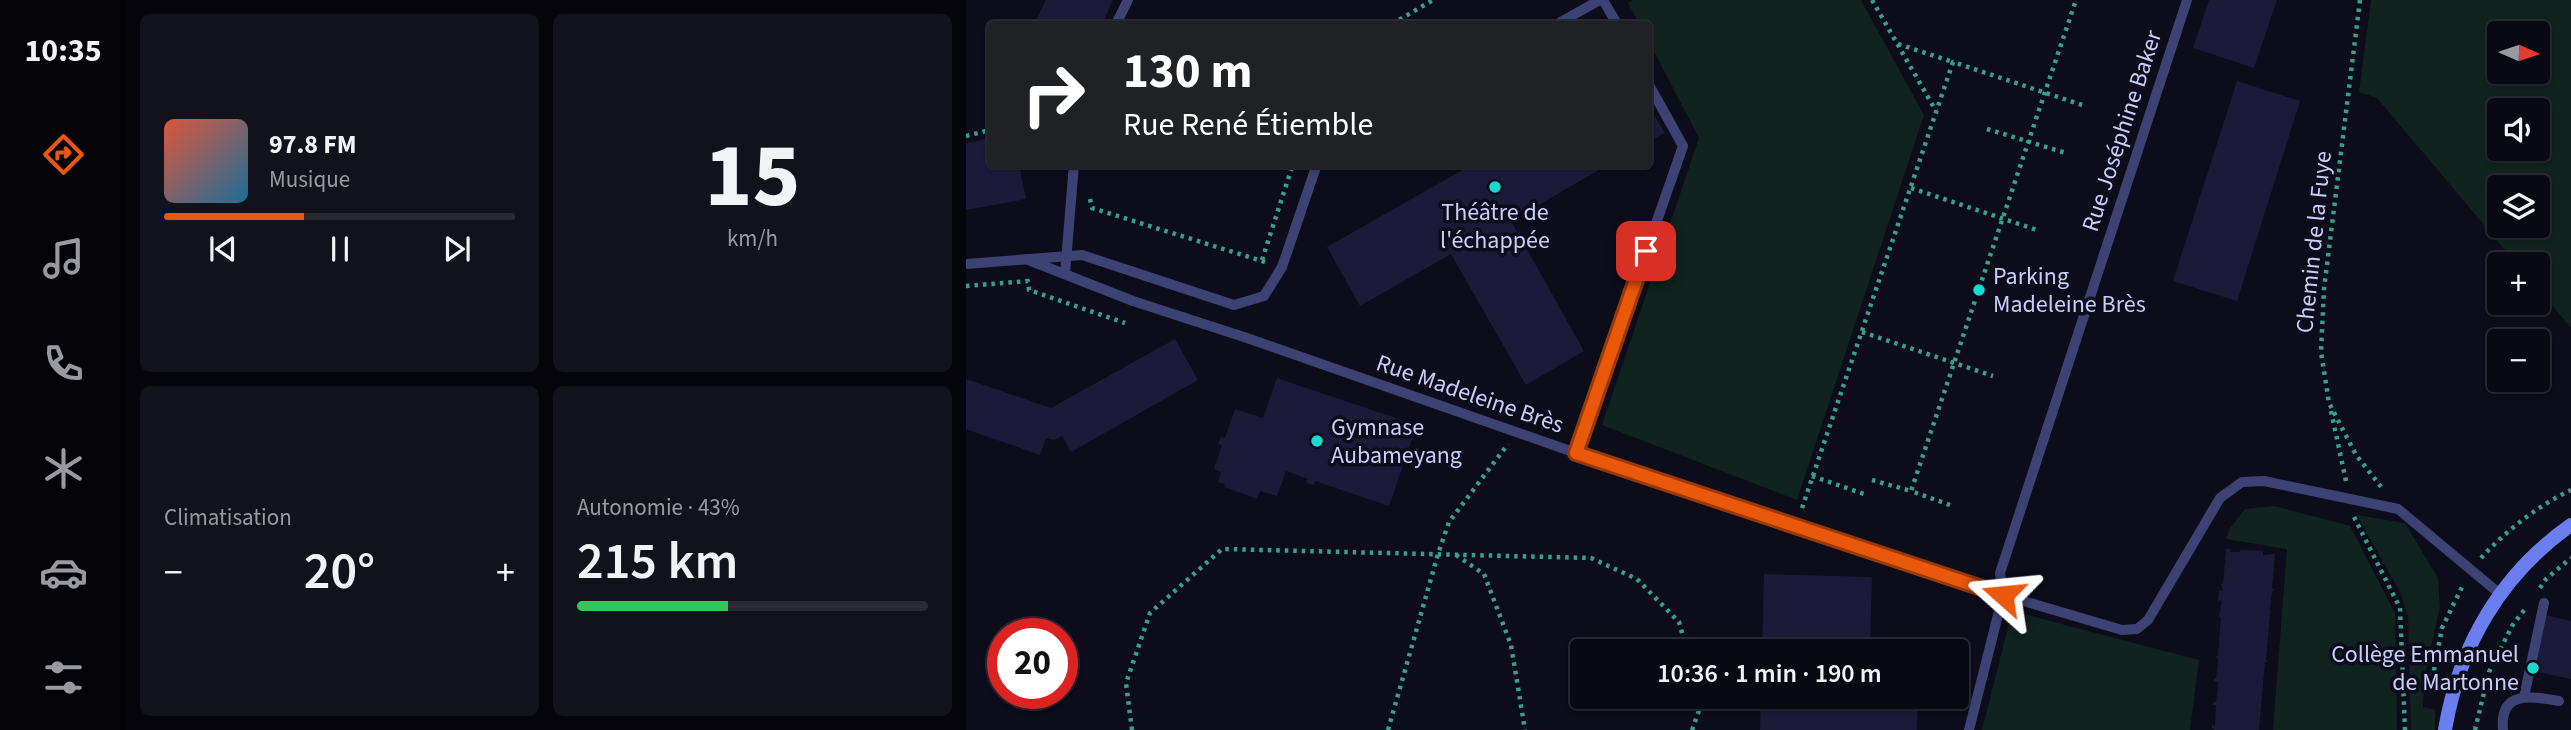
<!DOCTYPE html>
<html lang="fr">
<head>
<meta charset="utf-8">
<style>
  :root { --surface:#090914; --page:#12121d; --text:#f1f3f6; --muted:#999aa0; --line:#292a34; --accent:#ea580c }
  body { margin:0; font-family:"Source Sans 3",sans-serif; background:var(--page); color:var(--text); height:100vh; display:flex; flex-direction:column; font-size:26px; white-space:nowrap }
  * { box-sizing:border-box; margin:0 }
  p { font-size:23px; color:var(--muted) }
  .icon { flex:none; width:38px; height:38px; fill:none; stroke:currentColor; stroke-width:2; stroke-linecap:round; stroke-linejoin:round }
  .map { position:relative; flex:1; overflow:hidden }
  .drawer { display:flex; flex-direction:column; gap:14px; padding:14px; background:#05050b; width:840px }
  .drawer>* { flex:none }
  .top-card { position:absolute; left:21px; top:21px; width:665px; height:147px; border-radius:7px; box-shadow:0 2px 5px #0004,0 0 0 2px var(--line); background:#202124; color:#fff; overflow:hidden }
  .needle { width:46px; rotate:93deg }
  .fabs { position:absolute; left:1521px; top:21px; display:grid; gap:14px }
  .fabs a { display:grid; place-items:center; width:63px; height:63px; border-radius:7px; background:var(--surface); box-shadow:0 2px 5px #0004,0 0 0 2px var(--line); font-size:35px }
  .speed { position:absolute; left:21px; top:618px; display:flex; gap:14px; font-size:35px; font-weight:700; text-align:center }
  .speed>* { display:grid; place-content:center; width:91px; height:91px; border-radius:50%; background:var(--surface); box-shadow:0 2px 5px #0004,0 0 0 2px var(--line); line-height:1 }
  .speed .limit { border:10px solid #d22; background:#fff; color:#111 }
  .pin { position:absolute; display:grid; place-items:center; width:60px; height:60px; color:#fff; margin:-30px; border-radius:14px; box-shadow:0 4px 10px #0006 }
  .me { position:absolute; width:77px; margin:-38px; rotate:288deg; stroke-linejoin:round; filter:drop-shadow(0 0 5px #0008) }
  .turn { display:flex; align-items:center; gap:24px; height:147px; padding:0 21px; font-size:32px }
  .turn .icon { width:91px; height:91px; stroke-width:2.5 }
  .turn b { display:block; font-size:49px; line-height:60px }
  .big { font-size:52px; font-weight:600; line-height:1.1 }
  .drawer .widget { flex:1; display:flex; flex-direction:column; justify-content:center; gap:10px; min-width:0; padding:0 24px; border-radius:10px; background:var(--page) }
  .drawer .dial { align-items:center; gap:0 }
  .dial b { font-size:91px; line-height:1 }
  .song { display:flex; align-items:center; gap:21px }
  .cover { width:84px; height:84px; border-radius:10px; background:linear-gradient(135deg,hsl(10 70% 55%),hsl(200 70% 35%)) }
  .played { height:7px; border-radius:4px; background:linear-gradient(90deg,var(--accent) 40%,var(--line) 40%) }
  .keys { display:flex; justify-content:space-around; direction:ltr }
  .heat { display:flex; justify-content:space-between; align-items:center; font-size:38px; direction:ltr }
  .charge { height:10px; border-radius:5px; background:linear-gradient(90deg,#34c759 43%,var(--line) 0) }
  .drawer .tiles { flex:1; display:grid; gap:14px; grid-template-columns:repeat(2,1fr) }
  .trip { position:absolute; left:604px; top:639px; width:399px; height:70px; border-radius:7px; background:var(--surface); box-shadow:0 2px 5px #0004,0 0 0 2px var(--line); font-weight:600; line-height:70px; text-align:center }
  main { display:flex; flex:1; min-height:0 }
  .tab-bar { display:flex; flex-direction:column; width:126px; justify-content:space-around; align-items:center; background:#040408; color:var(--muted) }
  .tab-bar .icon { width:49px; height:49px }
  .tab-bar .on { color:var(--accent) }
  .tab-bar b { font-size:32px; color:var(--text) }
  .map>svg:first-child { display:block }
  .green { fill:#10231f; fill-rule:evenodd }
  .building { fill:#1c1a38 }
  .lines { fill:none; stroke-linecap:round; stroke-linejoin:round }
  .path { stroke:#38a088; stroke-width:4.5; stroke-dasharray:3.5 5; stroke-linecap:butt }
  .lane { stroke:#3c4374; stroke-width:10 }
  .secondary { stroke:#6b7eef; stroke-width:14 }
  .route-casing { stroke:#983908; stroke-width:18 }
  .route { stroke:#ea580c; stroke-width:12 }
  .poi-dot { fill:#17d9cd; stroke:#0c0c1a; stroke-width:2.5 }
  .labels { text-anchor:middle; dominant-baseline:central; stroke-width:7; stroke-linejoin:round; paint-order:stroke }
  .street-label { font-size:24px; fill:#cacdf9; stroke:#0c0c1a }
  .poi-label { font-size:24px; fill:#cacdf9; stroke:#0c0c1a; text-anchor:start }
</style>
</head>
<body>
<main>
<nav class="tab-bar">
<b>10:35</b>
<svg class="icon on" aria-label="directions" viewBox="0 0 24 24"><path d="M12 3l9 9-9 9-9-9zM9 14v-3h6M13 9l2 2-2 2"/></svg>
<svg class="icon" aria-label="music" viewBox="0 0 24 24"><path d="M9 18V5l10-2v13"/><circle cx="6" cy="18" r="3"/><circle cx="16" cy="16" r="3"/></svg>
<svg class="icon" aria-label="phone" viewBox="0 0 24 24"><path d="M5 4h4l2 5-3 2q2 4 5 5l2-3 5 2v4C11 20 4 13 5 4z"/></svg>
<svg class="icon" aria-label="climate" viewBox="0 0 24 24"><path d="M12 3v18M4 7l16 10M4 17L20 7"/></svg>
<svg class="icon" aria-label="car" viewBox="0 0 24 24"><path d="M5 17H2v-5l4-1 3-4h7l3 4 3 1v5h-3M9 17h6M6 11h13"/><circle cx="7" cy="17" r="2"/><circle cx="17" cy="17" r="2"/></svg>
<svg class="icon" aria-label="filters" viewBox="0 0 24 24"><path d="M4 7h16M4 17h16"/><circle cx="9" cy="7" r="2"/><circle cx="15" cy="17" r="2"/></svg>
</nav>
<section class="drawer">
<div class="tiles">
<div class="widget">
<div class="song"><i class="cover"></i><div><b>97.8 FM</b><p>Musique</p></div></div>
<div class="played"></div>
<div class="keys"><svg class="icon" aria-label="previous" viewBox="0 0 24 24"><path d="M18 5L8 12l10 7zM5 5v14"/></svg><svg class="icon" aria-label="pause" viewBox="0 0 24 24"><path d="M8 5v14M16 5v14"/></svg><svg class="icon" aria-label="next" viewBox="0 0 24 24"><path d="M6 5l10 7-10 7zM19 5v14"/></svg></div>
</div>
<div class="widget dial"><b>15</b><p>km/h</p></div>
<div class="widget"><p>Climatisation</p>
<div class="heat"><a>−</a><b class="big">20°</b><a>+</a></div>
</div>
<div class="widget"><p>Autonomie · 43%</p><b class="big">215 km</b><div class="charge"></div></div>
</div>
</section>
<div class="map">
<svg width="1605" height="730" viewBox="0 0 1605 730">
  <rect width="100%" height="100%" fill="#0c0c1a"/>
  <g class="green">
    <path d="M667,0H895L958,115L831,500L636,425L733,138L683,42L682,24H673L662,3Z"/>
    <path d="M1405,0H1605V328L1572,289V264H1551L1411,98L1393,92ZM1533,33H1572V72H1533ZM1533,110H1572V149H1533ZM1533,187H1572V226H1533Z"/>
    <path d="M1309,506L1384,526L1429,613L1431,730H1307L1321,549L1260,539L1264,528L1279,509Z"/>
    <path d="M1391,515L1439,523L1472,578L1474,607L1459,674L1457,707L1469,710V730H1445L1442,616L1434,592Z"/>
    <path d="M1046,611L1233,660L1224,730H1016Z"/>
  </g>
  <g class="building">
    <path d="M80,0H147L136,24H68Z"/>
    <path d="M1243,0H1311L1288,68L1227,48Z"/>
    <path d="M1271,81L1334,101L1271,301L1207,281Z"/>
    <path d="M682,105L699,133L682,142Z"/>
    <path d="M24,138V164H53L60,199L0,210V143Z"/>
    <path d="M507,164H643L545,221L618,351L560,385L485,254L394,306L361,247Z"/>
    <path d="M209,339L232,380L105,452L96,436L88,440L80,438L74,455L0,429V379L85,408Z"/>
    <path d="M311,378L451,425L423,506L349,481L348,485L340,483L342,479L320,471L311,496L294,491L291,499L258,487L259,484L252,482L255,472L248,469L256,445L252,444L255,437L259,438L269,409L297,418Z"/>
    <path d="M1260,549H1264V552H1274V550L1297,551V555L1309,554L1306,588L1308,591H1306L1304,611L1306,613H1304L1300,659L1302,662H1299L1293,730H1249L1246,728V725L1249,726L1250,705H1247V702H1250L1252,682L1248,681V678H1250L1252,659L1250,656H1252L1255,617H1253L1256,601L1252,600L1253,590L1257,591L1255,584H1257Z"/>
    <path d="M798,574L906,577L904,649L821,648V651H796Z"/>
    <path d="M1579,615L1605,621V679L1567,671Z"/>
    <path d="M795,696H952L951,730H794Z"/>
  </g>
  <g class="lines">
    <g class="path">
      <path d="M906,0L970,111"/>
      <path d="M1394,0L1358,289L1355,352L1363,403L1390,455L1416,488"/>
      <path d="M426,24L467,0"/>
      <path d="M932,44L987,62"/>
      <path d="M1021,129L1100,153"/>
      <path d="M0,136L24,130"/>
      <path d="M945,188L1074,231"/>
      <path d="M124,199L126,208L299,262"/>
      <path d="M296,260L327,164"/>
      <path d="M0,286L62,281L63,290L159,323"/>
      <path d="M896,332L1027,376"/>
      <path d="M1365,411L1380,481"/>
      <path d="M846,476L901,495"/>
      <path d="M906,480L945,491"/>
      <path d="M984,505L945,491L1110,0"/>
      <path d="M836,508L987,62L1116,105"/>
      <path d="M1388,517L1434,608L1439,730"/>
      <path d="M490,555L518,574L545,645L559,730"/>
      <path d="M1515,558C1540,531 1571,506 1605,490"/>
      <path d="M1574,588L1580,579L1605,558"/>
      <path d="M1471,685L1466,681L1476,628L1498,583"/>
      <path d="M166,730L160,683L184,613L256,549L625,558L671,579L713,622L721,651"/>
      <path d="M422,730L472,554L483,522L542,444"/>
      <path d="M726,730L735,705L733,696"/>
      <path d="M1509,730L1523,672L1546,626L1559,609"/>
    </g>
    <g class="lane">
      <path d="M637,0L651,24"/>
      <path d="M150,24L162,0"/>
      <path d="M591,24L634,0"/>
      <path d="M60,259L167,301L281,338L610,453L1037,595L1156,630L1171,629L1182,620L1254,498L1276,482L1298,481L1432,509L1534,594"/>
      <path d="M0,264L116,255L268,305L298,296L316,267L351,164"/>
      <path d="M99,274L108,164"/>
      <path d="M610,453L717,146L682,83"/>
      <path d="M1558,697L1578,603"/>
      <path d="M1003,730L1037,595L1034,573L1221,0"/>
      <path d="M1537,730C1533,690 1566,696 1593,701"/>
    </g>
    <path class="secondary" d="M1479,730C1493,646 1535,574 1605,525"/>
  </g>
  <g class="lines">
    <g class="route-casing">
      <path id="route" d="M680,251L610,453L1037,595"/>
    </g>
    <use href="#route" class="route"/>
  </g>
  <g class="poi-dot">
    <circle cx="529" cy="187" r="7"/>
    <circle cx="1013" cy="290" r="7"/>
    <circle cx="351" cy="441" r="7"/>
    <circle cx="1567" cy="668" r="7"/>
  </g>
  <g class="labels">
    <g class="street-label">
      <text transform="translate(1156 131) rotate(-72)">Rue Joséphine Baker</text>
      <text transform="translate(1348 242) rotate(-84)">Chemin de la Fuye</text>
      <text transform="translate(504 394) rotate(19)">Rue Madeleine Brès</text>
    </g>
    <g class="poi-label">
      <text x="529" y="212" text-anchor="middle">Théâtre de<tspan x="529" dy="28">l'échappée</tspan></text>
      <text x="1027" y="276">Parking<tspan x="1027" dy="28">Madeleine Brès</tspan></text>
      <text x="365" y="427">Gymnase<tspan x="365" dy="28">Aubameyang</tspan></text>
      <text x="1553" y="654" text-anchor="end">Collège Emmanuel<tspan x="1553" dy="28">de Martonne</tspan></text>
    </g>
  </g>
</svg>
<div class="fabs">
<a><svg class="needle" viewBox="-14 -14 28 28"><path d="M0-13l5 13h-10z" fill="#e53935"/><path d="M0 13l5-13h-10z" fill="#999aa0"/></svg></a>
<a><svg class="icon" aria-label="sound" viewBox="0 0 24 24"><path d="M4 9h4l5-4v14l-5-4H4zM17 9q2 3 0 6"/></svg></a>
<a><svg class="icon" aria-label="layers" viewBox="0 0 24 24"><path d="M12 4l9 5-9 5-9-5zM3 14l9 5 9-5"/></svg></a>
<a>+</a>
<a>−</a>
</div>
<div class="speed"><div class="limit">20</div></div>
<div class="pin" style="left:680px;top:251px;background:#d93025"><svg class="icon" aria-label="arrive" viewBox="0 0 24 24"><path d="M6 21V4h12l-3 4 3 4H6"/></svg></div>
<svg class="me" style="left:1037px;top:595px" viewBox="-20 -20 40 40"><path d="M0-17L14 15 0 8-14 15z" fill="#ea580c" stroke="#fff" stroke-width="4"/></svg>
<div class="trip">10:36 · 1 min · 190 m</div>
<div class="top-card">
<div class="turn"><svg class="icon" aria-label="right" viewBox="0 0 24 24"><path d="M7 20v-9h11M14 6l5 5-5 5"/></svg><div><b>130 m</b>Rue René Étiemble</div></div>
</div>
</div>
</main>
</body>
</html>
